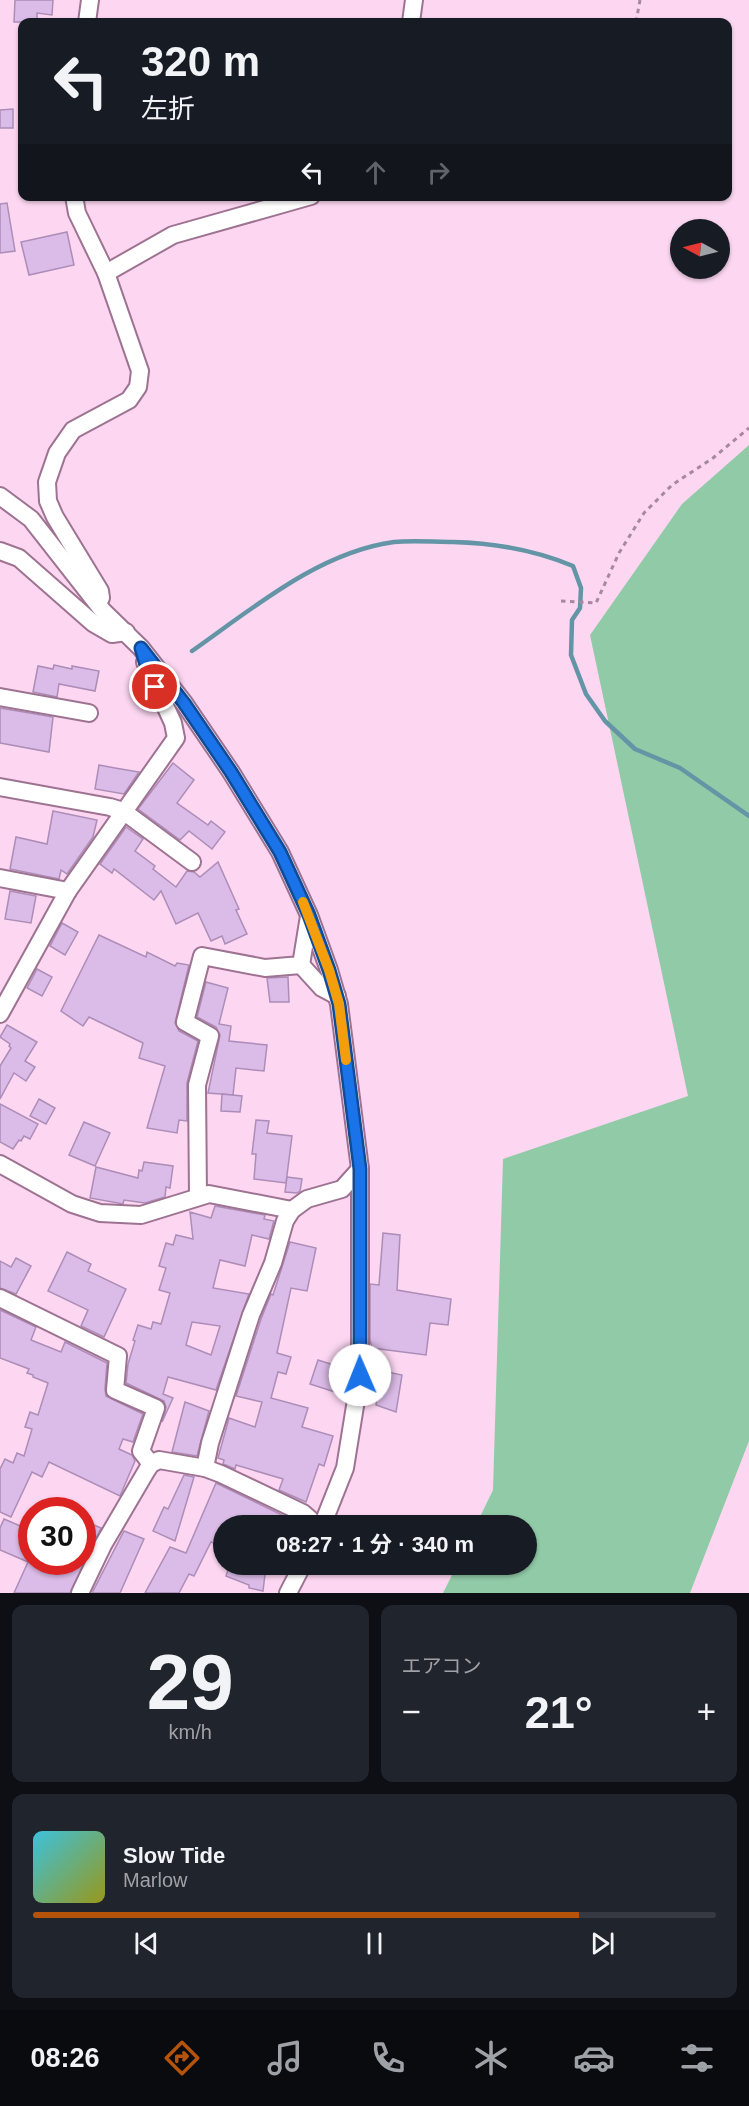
<!DOCTYPE html>
<html lang="ja">
<head>
<meta charset="utf-8">
<style>
  :root { --surface:#171b24; --page:#20242c; --text:#f1f3f6; --muted:#9ea1a6; --line:#363941; --accent:#b45309 }
  body { margin:0; font-family:Arial,"Noto Sans JP",sans-serif; background:var(--page); color:var(--text); height:100vh; display:flex; flex-direction:column; font-size:22px; white-space:nowrap }
  * { box-sizing:border-box; margin:0 }
  p { font-size:20px; color:var(--muted) }
  .icon { flex:none; width:33px; height:33px; fill:none; stroke:currentColor; stroke-width:2; stroke-linecap:round; stroke-linejoin:round }
  .map { position:relative; height:1593px; overflow:hidden }
  .details { display:flex; flex-direction:column; gap:12px; padding:12px; background:#0d0f14; flex:1 }
  .details>* { flex:none }
  .hud { position:absolute; left:18px; top:18px; width:714px; height:183px; border-radius:12px; box-shadow:0 2px 4px #0004; background:#171b24; color:var(--text); overflow:hidden }
  .needle { width:39px; rotate:277deg }
  .tools { position:absolute; left:670px; top:219px; display:grid; gap:12px }
  .tools a { display:grid; place-items:center; width:60px; height:60px; border-radius:50%; background:var(--surface); box-shadow:0 2px 4px #0004; font-size:30px }
  .speed { position:absolute; left:18px; top:1497px; display:flex; gap:12px; font-size:30px; font-weight:700; text-align:center }
  .speed>* { display:grid; place-content:center; width:78px; height:78px; border-radius:50%; background:var(--surface); box-shadow:0 2px 4px #0004; line-height:1 }
  .speed .limit { border:9px solid #d22; background:#fff; color:#111 }
  .pin { position:absolute; display:grid; place-items:center; width:51px; height:51px; color:#fff; margin:-26px; border:3px solid #fff; border-radius:50%; box-shadow:0 2px 6px #0007 }
  .me { position:absolute; width:66px; margin:-33px; rotate:359deg; stroke-linejoin:round; filter:drop-shadow(0 0 4px #0008) }
  .turn { display:flex; align-items:center; gap:21px; height:126px; padding:0 24px; font-size:27px }
  .turn .icon { width:78px; height:78px; stroke-width:2.5 }
  .turn b { display:block; font-size:42px; line-height:51px }
  .lanes { display:flex; align-items:center; height:57px; padding:0 24px; background:#0003; justify-content:center; gap:30px; direction:ltr }
  .lanes .off { opacity:.35 }
  .big { font-size:45px; font-weight:700; line-height:1.1 }
  .details .widget { flex:1; display:flex; flex-direction:column; justify-content:center; gap:9px; min-width:0; padding:0 21px; border-radius:12px; background:var(--page) }
  .details .dial { align-items:center; gap:0 }
  .dial b { font-size:78px; line-height:1 }
  .song { display:flex; align-items:center; gap:18px }
  .cover { width:72px; height:72px; border-radius:9px; background:linear-gradient(135deg,hsl(190 70% 55%),hsl(60 70% 35%)) }
  .played { height:6px; border-radius:3px; background:linear-gradient(90deg,var(--accent) 80%,var(--line) 80%) }
  .keys { display:flex; justify-content:space-around; direction:ltr }
  .heat { display:flex; justify-content:space-between; align-items:center; font-size:33px; direction:ltr }
  .details .tiles { flex:1; display:grid; gap:12px; grid-template-columns:1fr 1fr }
  .widget:last-child { grid-column:span 2 }
  .trip { position:absolute; left:213px; top:1515px; width:324px; height:60px; border-radius:30px; background:var(--surface); box-shadow:0 2px 4px #0004; font-weight:700; line-height:60px; text-align:center }
  .tabs { display:flex; height:96px; justify-content:space-around; align-items:center; background:#090b0e; color:var(--muted) }
  .tabs .icon { width:42px; height:42px }
  .tabs .current { color:var(--accent) }
  .tabs b { font-size:27px; color:var(--text) }
  .map>svg:first-child { display:block }
  .green { fill:#91caa7 }
  .lines { fill:none; stroke-linecap:round; stroke-linejoin:round }
  .stream { stroke:#6495a6; stroke-width:4.5 }
  .building { fill:#dbbbe7; stroke:#ac8db7; stroke-width:1.5; fill-rule:evenodd }
  .street-casing { stroke:#9e7392; stroke-width:20 }
  .path { stroke:#a6899e; stroke-width:3; stroke-dasharray:4.5 4.5; stroke-linecap:butt }
  .street { stroke:#fff; stroke-width:16 }
  .route-casing { stroke:#114b97; stroke-width:15 }
  .route { stroke:#1a73e8; stroke-width:10 }
  .slow { stroke:#f59e0b; stroke-width:10 }
</style>
</head>
<body>
<div class="map">
<svg width="749" height="1593" viewBox="0 0 749 1593">
  <rect width="100%" height="100%" fill="#fdd7f2"/>
  <path class="green" d="M749,445V1441L690,1593H443L457,1565L526,1564V1526L476,1525L493,1490L503,1159L688,1096L590,635L682,504Z"/>
  <g class="lines">
    <path class="stream" d="M192,651C252,609 319,552 394,542C413,540 434,542 453,542C494,543 535,550 573,566L581,588L580,608L572,620L571,655L586,694L605,721L635,749L680,768L749,816"/>
  </g>
  <g class="building">
    <path d="M15,0H53L52,15L37,13V22H14Z"/>
    <path d="M13,109V128H0V110Z"/>
    <path d="M7,203L15,251L0,253V204Z"/>
    <path d="M67,232L74,265L29,275L21,242Z"/>
    <path d="M54,665L72,669V666L99,671L95,691L59,684L57,697L33,692L38,666L53,669Z"/>
    <path d="M0,708L53,717L49,752L0,743Z"/>
    <path d="M173,763L194,780L177,803L208,825L211,821L225,832L212,849L189,831L180,840L138,809Z"/>
    <path d="M99,765L115,768L139,772L124,794L95,789Z"/>
    <path d="M53,811L97,820L93,837L67,874L61,870L59,879L10,869L16,837L47,844Z"/>
    <path d="M126,827L143,839L135,851L155,866L153,869L176,887L187,871L194,872L200,877L218,862L239,909L236,910L247,934L225,944L222,936L211,941L198,913L176,924L161,891L154,900L114,869L112,873L100,864Z"/>
    <path d="M10,891L36,896L31,923L5,919Z"/>
    <path d="M62,923L78,932L65,955L50,946Z"/>
    <path d="M99,935L146,957L147,952L175,966L177,963L189,965L175,1023L179,1031L198,1041L187,1083V1121L179,1120L177,1133L147,1128L165,1066L139,1058L143,1043L89,1017L83,1026L61,1011Z"/>
    <path d="M37,969L52,977L42,996L27,988Z"/>
    <path d="M288,977L289,1002H270L267,978Z"/>
    <path d="M206,982L228,988L219,1024L231,1026L229,1041L267,1045L264,1071L236,1068L233,1095L208,1093L220,1035L216,1027L197,1017Z"/>
    <path d="M7,1025L37,1042L25,1061L35,1067L26,1081L14,1073L0,1099V1066L11,1048L9,1046L10,1044L0,1037Z"/>
    <path d="M222,1094L242,1096L240,1112L221,1111Z"/>
    <path d="M39,1099L55,1108L46,1124L30,1116Z"/>
    <path d="M0,1104L38,1124L30,1139L24,1136L21,1141L19,1140L13,1149L0,1142Z"/>
    <path d="M256,1120L269,1121L267,1133L292,1136L286,1183L254,1179L256,1154H252Z"/>
    <path d="M84,1122L110,1133L95,1166L69,1155Z"/>
    <path d="M144,1162L173,1166L170,1188L166,1187L165,1197L145,1203L124,1200L123,1204L90,1198L96,1167L138,1178L139,1170L142,1171Z"/>
    <path d="M287,1177L302,1179L300,1191L297,1193L285,1192Z"/>
    <path d="M215,1206L265,1215L264,1219L274,1221L269,1239L252,1235L245,1266L220,1260L213,1288L249,1294L216,1390L168,1377L163,1394L173,1398L162,1422L166,1407L164,1401L126,1383L128,1364L135,1341L133,1340L138,1325L151,1329L153,1322L161,1324L170,1293L159,1290L166,1268L159,1266L166,1243L173,1245L176,1235L193,1239L190,1212L211,1218ZM192,1322L220,1326L211,1355L186,1345Z"/>
    <path d="M383,1233L400,1235L397,1290L451,1299L448,1325L430,1323L426,1355L372,1348L370,1340V1284L379,1285Z"/>
    <path d="M290,1242L316,1248L307,1291L291,1288L277,1353L291,1357L286,1374L278,1372L271,1398L308,1408L302,1427L333,1436L324,1466L319,1464L306,1502L279,1490L283,1479L236,1465L235,1469L223,1464L224,1460L218,1458L229,1418L255,1427L262,1402L236,1396L261,1319L271,1294L273,1295Z"/>
    <path d="M67,1252L91,1264L88,1271L126,1289L104,1337L81,1326L88,1310L48,1291Z"/>
    <path d="M16,1258L31,1266L16,1294L0,1288V1261L11,1267Z"/>
    <path d="M0,1310L36,1327L31,1340L61,1352L65,1342L107,1363L105,1389L106,1396L143,1414L133,1442L123,1439L119,1449L132,1455L135,1461L120,1496L49,1462L42,1477L32,1472L11,1517L0,1512V1469L5,1459L13,1463L17,1453L24,1456L32,1429L25,1427L30,1412L38,1415L48,1383L33,1377V1375L27,1373L29,1369L0,1358Z"/>
    <path d="M318,1360L337,1366L335,1371L341,1373L335,1392L310,1384Z"/>
    <path d="M387,1372L402,1375L396,1412L376,1405L378,1394L383,1395Z"/>
    <path d="M185,1402L209,1411L197,1456L172,1452Z"/>
    <path d="M184,1475L194,1477L175,1541L153,1531L164,1507L168,1509Z"/>
    <path d="M216,1483L286,1517L282,1526H237L227,1521L216,1544L211,1542L194,1576L189,1574L179,1593H145L170,1547L186,1553Z"/>
    <path d="M4,1519L32,1531V1562H58L71,1567L73,1562H82V1520L101,1528L70,1593H14L28,1562L0,1550V1528Z"/>
    <path d="M124,1531L144,1539L120,1593H92Z"/>
    <path d="M230,1564L265,1574L263,1591L249,1588V1585L226,1576Z"/>
  </g>
  <g class="lines">
    <g class="street-casing">
      <g id="street">
        <path d="M87,22L90,0"/>
        <path d="M411,22L414,0"/>
        <path d="M74,196L77,213L106,273L140,371L138,387L129,400L73,430L57,453L47,482L48,501L55,517L100,591L101,598"/>
        <path d="M106,273L173,235L311,196"/>
        <path d="M0,496L31,519L103,611L141,648L184,703L231,772L280,852L309,915L329,970L339,1004L360,1169V1375L345,1468L322,1526"/>
        <path d="M0,551L19,558L93,623L112,634L126,632"/>
        <path d="M0,697L89,713"/>
        <path d="M0,787L110,807L123,811L192,862"/>
        <path d="M0,878L68,891"/>
        <path d="M301,965L322,988L337,996"/>
        <path d="M0,1014L68,891L176,738L173,723L145,662"/>
        <path d="M0,1164L72,1204L100,1213L141,1215L209,1194L292,1210"/>
        <path d="M198,1197L197,1085L210,1036L185,1022L202,956L265,968L301,965L309,916"/>
        <path d="M0,1298L118,1356L115,1390L156,1408L141,1451L151,1464"/>
        <path d="M205,1468L210,1443L251,1315L273,1263L285,1221L292,1210L307,1199L342,1189L360,1169"/>
        <path d="M80,1593L103,1545L147,1470L151,1464L159,1460L205,1468L221,1474L303,1513L310,1519V1526"/>
        <path d="M288,1593L303,1564"/>
      </g>
    </g>
    <g class="path">
      <path d="M636,22L640,0"/>
      <path d="M561,601L596,603L619,553L644,513L672,485L713,458L749,428"/>
    </g>
    <use href="#street" class="street"/>
  </g>
  <g class="lines">
    <g class="route-casing">
      <path id="route" d="M155,687L147,668L141,648L184,703L231,772L280,852L309,915L329,970L339,1004L360,1169V1375"/>
    </g>
    <use href="#route" class="route"/>
    <path class="slow" d="M303,902L329,970L339,1004L346,1060"/>
  </g>
</svg>
<div class="tools">
<a><svg class="needle" viewBox="-14 -14 28 28"><path d="M0-13l5 13h-10z" fill="#e53935"/><path d="M0 13l5-13h-10z" fill="#9ea1a6"/></svg></a>
</div>
<div class="speed"><div class="limit">30</div></div>
<div class="pin" style="left:155px;top:687px;background:#d93025"><svg class="icon" aria-label="arrive" viewBox="0 0 24 24"><path d="M6 21V4h12l-3 4 3 4H6"/></svg></div>
<svg class="me" style="left:360px;top:1375px" viewBox="-20 -20 40 40"><circle r="19" fill="#fff"/><path d="M0-13L10 11 0 6-10 11z" fill="#1a73e8"/></svg>
<div class="trip">08:27 · 1 分 · 340 m</div>
<div class="hud">
<div class="turn"><svg class="icon" aria-label="left" viewBox="0 0 24 24"><path d="M17 20v-9H6M10 6l-5 5 5 5"/></svg><div><b>320 m</b>左折</div></div>
<div class="lanes"><svg class="icon" aria-label="left" viewBox="0 0 24 24"><path d="M17 20v-9H6M10 6l-5 5 5 5"/></svg><svg class="icon off" aria-label="ahead" viewBox="0 0 24 24"><path d="M12 20V5M6 11l6-6 6 6"/></svg><svg class="icon off" aria-label="right" viewBox="0 0 24 24"><path d="M7 20v-9h11M14 6l5 5-5 5"/></svg></div>
</div>
</div>
<section class="details">
<div class="tiles">
<div class="widget dial"><b>29</b><p>km/h</p></div>
<div class="widget"><p>エアコン</p>
<div class="heat"><a>−</a><b class="big">21°</b><a>+</a></div>
</div>
<div class="widget">
<div class="song"><i class="cover"></i><div><b>Slow Tide</b><p>Marlow</p></div></div>
<div class="played"></div>
<div class="keys"><svg class="icon" aria-label="previous" viewBox="0 0 24 24"><path d="M18 5L8 12l10 7zM5 5v14"/></svg><svg class="icon" aria-label="pause" viewBox="0 0 24 24"><path d="M8 5v14M16 5v14"/></svg><svg class="icon" aria-label="next" viewBox="0 0 24 24"><path d="M6 5l10 7-10 7zM19 5v14"/></svg></div>
</div>
</div>
</section>
<nav class="tabs">
<b>08:26</b>
<svg class="icon current" aria-label="directions" viewBox="0 0 24 24"><path d="M12 3l9 9-9 9-9-9zM9 14v-3h6M13 9l2 2-2 2"/></svg>
<svg class="icon" aria-label="music" viewBox="0 0 24 24"><path d="M9 18V5l10-2v13"/><circle cx="6" cy="18" r="3"/><circle cx="16" cy="16" r="3"/></svg>
<svg class="icon" aria-label="phone" viewBox="0 0 24 24"><path d="M5 4h4l2 5-3 2q2 4 5 5l2-3 5 2v4C11 20 4 13 5 4z"/></svg>
<svg class="icon" aria-label="climate" viewBox="0 0 24 24"><path d="M12 3v18M4 7l16 10M4 17L20 7"/></svg>
<svg class="icon" aria-label="car" viewBox="0 0 24 24"><path d="M5 17H2v-5l4-1 3-4h7l3 4 3 1v5h-3M9 17h6M6 11h13"/><circle cx="7" cy="17" r="2"/><circle cx="17" cy="17" r="2"/></svg>
<svg class="icon" aria-label="filters" viewBox="0 0 24 24"><path d="M4 7h16M4 17h16"/><circle cx="9" cy="7" r="2"/><circle cx="15" cy="17" r="2"/></svg>
</nav>
</body>
</html>
